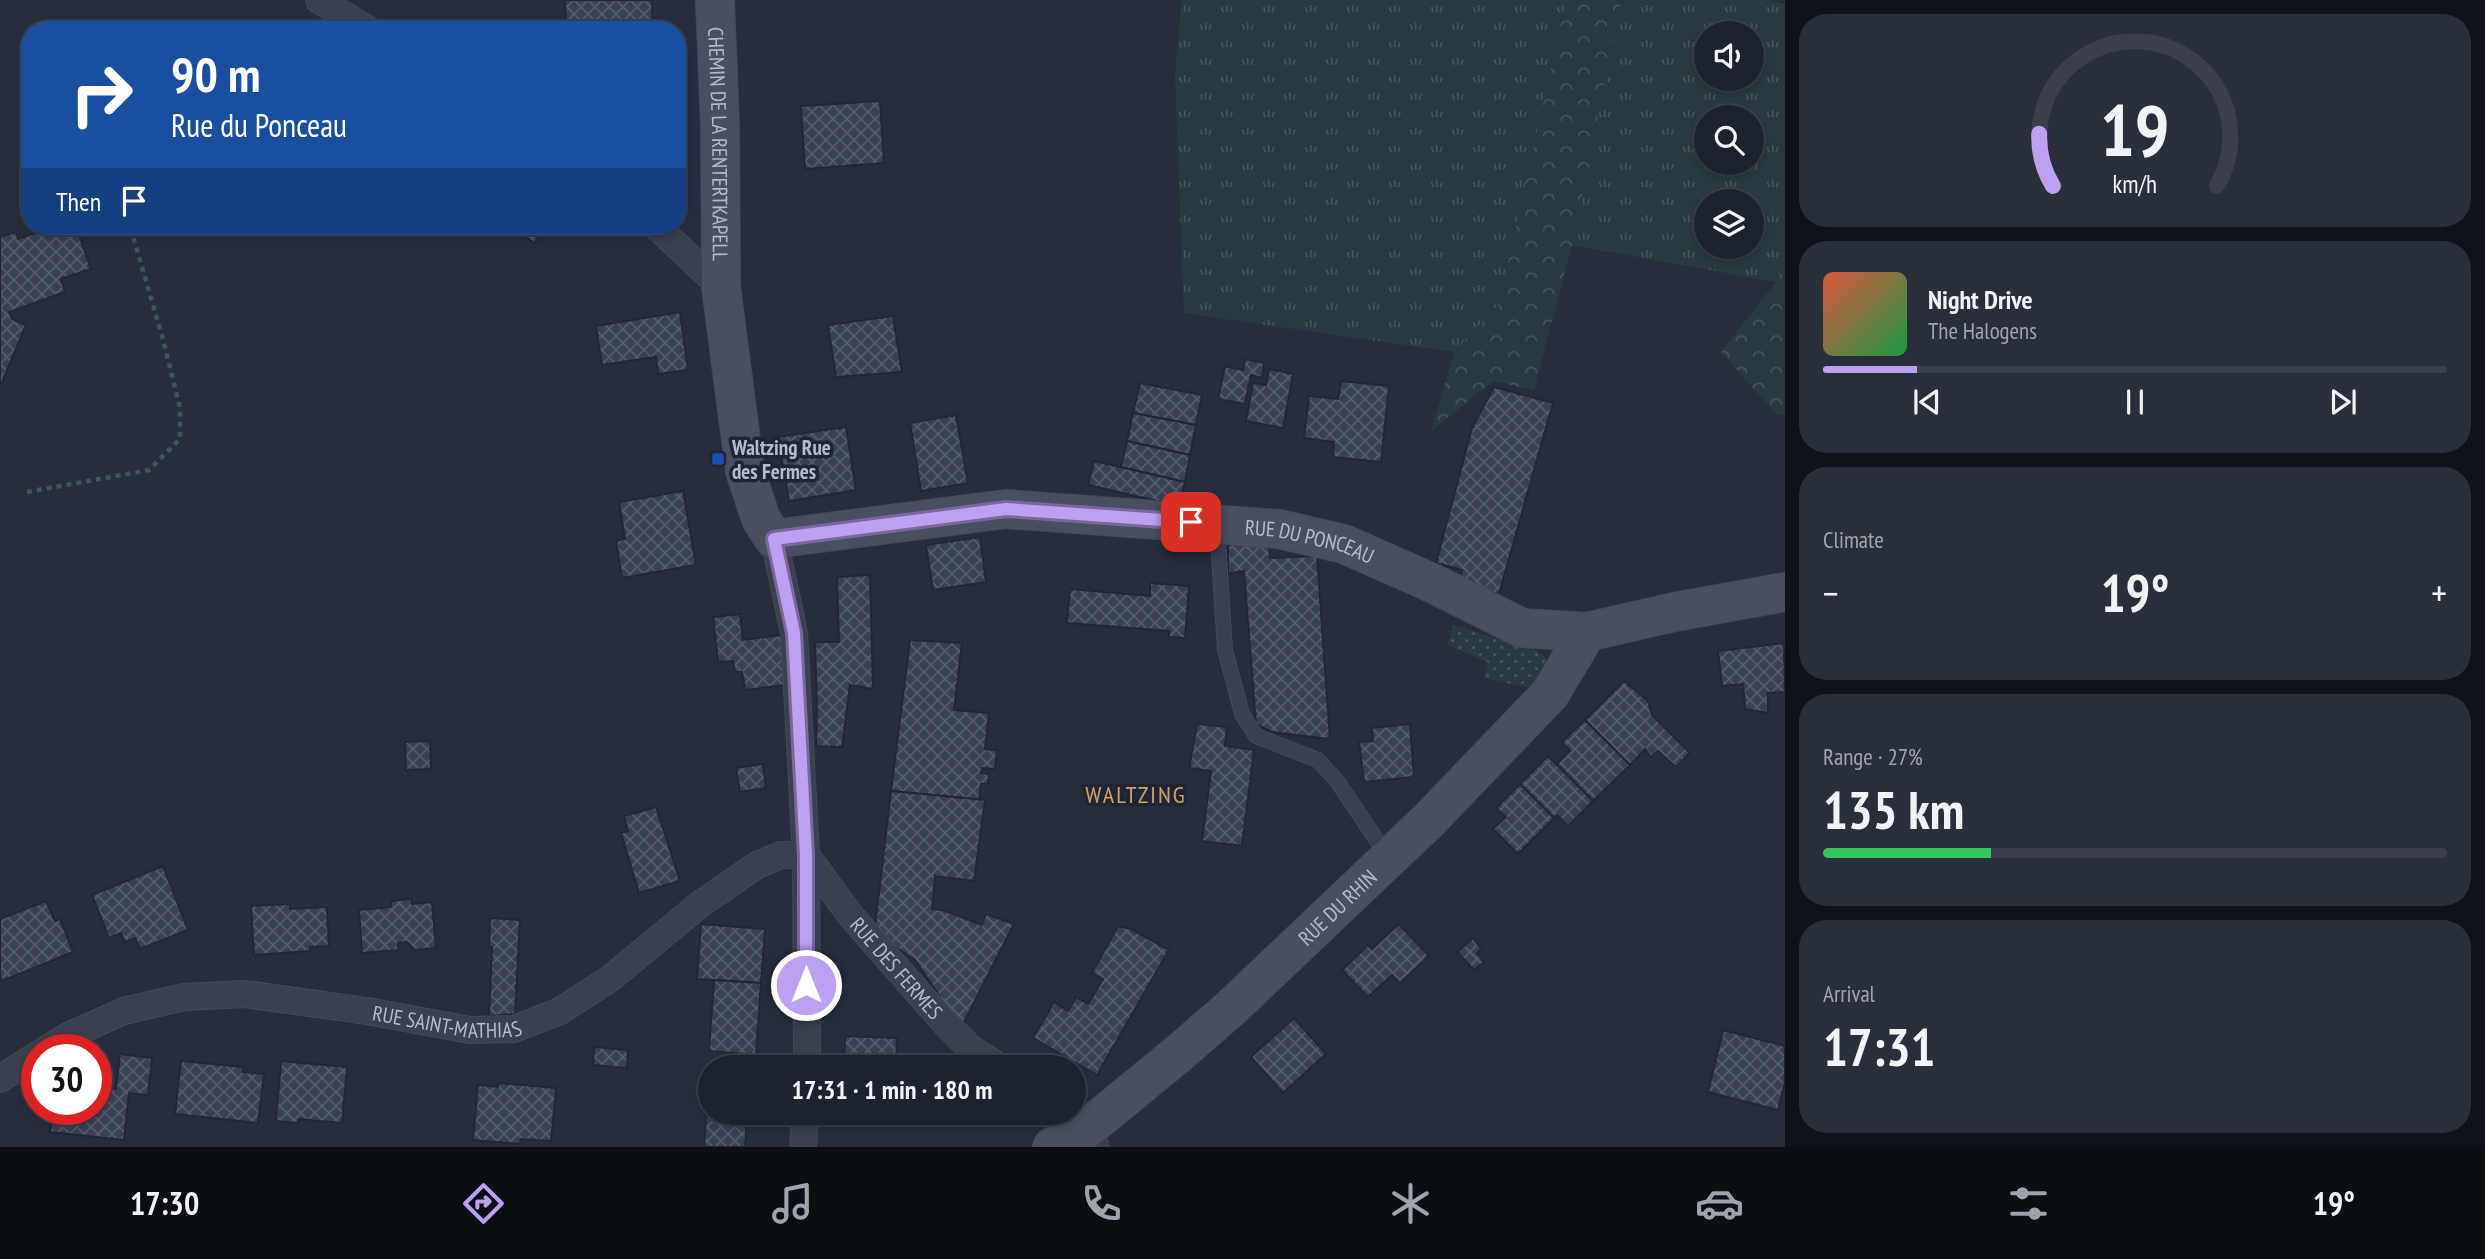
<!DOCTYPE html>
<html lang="en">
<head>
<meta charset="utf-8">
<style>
  :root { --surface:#1c222e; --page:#292f3a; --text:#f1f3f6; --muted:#a0a4aa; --line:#3a3f4a; --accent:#bca0f2 }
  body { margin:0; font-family:"PT Sans Narrow",sans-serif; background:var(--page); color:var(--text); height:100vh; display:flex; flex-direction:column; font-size:26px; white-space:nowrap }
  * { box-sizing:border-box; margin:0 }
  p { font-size:23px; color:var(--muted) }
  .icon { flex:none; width:38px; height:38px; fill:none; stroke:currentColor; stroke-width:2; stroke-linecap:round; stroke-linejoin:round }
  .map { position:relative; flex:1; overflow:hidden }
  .sheet { display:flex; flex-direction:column; gap:14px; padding:14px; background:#0f1319; width:700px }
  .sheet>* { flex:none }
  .guide { position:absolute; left:21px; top:21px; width:665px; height:214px; border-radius:28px; box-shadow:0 4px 10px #0003,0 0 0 2px var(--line); background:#1a4fa0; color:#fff; overflow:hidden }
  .tools { position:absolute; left:1694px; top:21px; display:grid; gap:14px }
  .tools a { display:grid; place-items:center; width:70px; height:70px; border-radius:50%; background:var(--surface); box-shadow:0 4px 10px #0003,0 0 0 2px var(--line); font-size:35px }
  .speed { position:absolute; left:21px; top:1034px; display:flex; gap:14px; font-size:35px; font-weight:700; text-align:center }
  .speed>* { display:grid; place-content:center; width:91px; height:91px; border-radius:50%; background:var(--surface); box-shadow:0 4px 10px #0003,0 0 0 2px var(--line); line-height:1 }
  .speed .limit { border:10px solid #d22; background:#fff; color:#111 }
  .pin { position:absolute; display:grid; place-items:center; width:60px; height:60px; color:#fff; margin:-30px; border-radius:14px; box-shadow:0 4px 10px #0006 }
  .me { position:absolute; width:77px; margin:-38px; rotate:0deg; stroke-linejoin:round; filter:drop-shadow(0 0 5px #0008) }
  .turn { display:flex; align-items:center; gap:24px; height:147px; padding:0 35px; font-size:32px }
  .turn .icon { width:91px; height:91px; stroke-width:2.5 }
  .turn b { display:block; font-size:49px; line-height:60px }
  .then { display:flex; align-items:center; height:66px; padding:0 35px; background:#0003; gap:14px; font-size:26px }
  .big { font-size:52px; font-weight:700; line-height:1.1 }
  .sheet .card { flex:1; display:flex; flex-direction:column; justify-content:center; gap:10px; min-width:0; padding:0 24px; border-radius:28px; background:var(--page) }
  .sheet .dial { align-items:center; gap:0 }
  .dial svg { height:182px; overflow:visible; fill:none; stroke:var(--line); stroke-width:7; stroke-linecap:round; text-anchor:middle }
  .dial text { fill:var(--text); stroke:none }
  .song { display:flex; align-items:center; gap:21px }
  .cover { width:84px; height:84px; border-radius:10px; background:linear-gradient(135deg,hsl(10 70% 55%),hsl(140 70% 35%)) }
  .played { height:7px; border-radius:4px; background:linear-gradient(90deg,var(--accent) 15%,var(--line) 15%) }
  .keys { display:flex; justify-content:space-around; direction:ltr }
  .heat { display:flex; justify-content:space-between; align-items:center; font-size:38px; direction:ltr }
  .charge { height:10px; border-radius:5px; background:linear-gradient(90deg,#34c759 27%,var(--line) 0) }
  .trip { position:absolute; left:698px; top:1055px; width:388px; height:70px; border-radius:35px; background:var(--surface); box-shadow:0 4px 10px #0003,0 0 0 2px var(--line); font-weight:700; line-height:70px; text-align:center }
  .dock { display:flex; height:112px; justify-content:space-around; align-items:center; background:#0b0e12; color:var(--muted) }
  .dock .icon { width:49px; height:49px }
  .dock .current { color:var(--accent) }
  .dock b { font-size:32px; color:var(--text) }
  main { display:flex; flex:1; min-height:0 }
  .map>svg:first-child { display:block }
  .grass { fill:url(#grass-tufts); fill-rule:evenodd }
  .forest { fill:url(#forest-crowns) }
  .park { fill:url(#park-dots) }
  .building { fill:url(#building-cross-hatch); stroke:#212735; stroke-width:2 }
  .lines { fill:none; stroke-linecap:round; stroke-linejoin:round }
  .lane-casing { stroke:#434957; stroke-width:16 }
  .street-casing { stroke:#434957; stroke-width:28 }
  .secondary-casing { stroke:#434957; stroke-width:40 }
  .path { stroke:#415357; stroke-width:4.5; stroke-dasharray:5 5; stroke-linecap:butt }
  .lane { stroke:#3a404e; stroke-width:14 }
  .street { stroke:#3a404e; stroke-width:26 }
  .secondary { stroke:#484f61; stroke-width:38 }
  .route-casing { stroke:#7a689d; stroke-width:18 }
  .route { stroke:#bca0f2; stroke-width:12 }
  .transit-dot { fill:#1a4fb4; stroke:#1f2533; stroke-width:2.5 }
  .labels { text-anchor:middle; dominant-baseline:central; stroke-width:7; stroke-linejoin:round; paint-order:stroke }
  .street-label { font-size:21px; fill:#b6bbc9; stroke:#1f2533 }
  .poi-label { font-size:21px; font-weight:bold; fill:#b6bbc9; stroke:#1f2533; text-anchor:start }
  .quarter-label { font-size:24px; letter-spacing:2px; fill:#d0a26a; stroke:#1f2533 }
</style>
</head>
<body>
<main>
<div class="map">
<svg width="1785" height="1147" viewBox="0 0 1785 1147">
  <defs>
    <pattern id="grass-tufts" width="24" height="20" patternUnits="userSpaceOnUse" patternTransform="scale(1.75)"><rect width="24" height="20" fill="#283a3f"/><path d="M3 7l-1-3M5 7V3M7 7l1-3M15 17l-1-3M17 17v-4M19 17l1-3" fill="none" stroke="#455559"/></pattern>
    <pattern id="forest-crowns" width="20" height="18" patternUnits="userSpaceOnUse" patternTransform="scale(1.75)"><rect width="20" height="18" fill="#283a3f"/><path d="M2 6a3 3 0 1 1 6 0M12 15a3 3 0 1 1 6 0" fill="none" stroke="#455559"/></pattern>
    <pattern id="park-dots" width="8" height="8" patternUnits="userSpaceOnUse" patternTransform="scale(1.75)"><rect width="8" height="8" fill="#283a3f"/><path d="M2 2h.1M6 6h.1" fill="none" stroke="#455559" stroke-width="1.8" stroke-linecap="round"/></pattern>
    <pattern id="building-cross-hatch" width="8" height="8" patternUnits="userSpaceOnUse" patternTransform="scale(1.75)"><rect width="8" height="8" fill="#384154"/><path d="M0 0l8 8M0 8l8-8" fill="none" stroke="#535a6b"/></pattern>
  </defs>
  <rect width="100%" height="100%" fill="#262e3e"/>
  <g class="grass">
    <path d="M1182,0H1566L1499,305L1454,352L1184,313L1175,74Z"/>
    <path d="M1622,0H1768L1785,4V256L1776,282L1572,245ZM1706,33H1752V79H1706ZM1706,117H1752V163H1706ZM1706,201H1752V247H1706Z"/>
  </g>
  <g class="forest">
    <path d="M1566,0H1622L1572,245L1534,390L1493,381L1431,431L1454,352L1499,304Z"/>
    <path d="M1785,256V414L1777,415L1721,352L1776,282Z"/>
  </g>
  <path class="park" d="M1454,625L1537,651L1546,658L1551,669L1538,690L1484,678L1488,662L1447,645Z"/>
  <g class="building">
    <path d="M565,0H652L653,27L627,28V30L566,29Z"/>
    <path d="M880,101L884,163L805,169L801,106Z"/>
    <path d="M55,226H76L91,269L61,279L65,292L9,312L12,319L26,325L0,387V237L16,232L18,239Z"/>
    <path d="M468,226H493L484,237Z"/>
    <path d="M511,226H546L534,243Z"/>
    <path d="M680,312L688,370L658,374L656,357L602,365L596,326Z"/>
    <path d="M893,316L902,372L836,377L828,325Z"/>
    <path d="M1245,359L1264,363L1262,378L1251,375L1245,404L1218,399L1225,366L1243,370Z"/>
    <path d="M1269,369L1293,374L1283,428L1246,421L1253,383L1266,385Z"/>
    <path d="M1341,381L1389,386L1381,462L1333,457L1334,442L1304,438L1309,396L1338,399Z"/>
    <path d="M1140,383L1202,395L1196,425L1133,413Z"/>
    <path d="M1494,387L1553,403L1499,594L1460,584L1462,570L1436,563L1472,428Z"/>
    <path d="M1133,413L1196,425L1190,455L1127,441Z"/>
    <path d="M956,415L968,483L921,491L910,423Z"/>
    <path d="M846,427L856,490L789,501L778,437Z"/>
    <path d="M1127,441L1190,455L1185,482L1121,467Z"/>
    <path d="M1094,461L1185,482L1179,506L1088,485Z"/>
    <path d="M683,491L696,565L622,578L616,541L625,539L619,502Z"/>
    <path d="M980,537L986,582L933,590L926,545Z"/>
    <path d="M1228,545H1269L1270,558L1317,556L1330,739L1272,732L1256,724L1244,571L1228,573Z"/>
    <path d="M870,575L873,689L850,685L842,747L816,746L817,708L815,642H839L837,577Z"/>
    <path d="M1150,583L1189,586L1185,638L1169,637V631L1067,623L1070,589L1150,596Z"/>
    <path d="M740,614L743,640L781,635L786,685L745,690L742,672H735L733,661L718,662L713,617Z"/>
    <path d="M910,640L962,643L954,710L989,713L985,749L997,750L995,769L982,768L981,773L989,774L988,784H981L979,800L891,791Z"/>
    <path d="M1784,643L1785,692L1768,693V713L1745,709L1743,684L1722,686L1718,651Z"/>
    <path d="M1624,681L1648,701L1652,715L1690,753L1676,767L1658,751L1651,757L1645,749L1630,765L1585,720Z"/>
    <path d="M1585,720L1630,765L1593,801L1557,764L1570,751L1562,742Z"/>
    <path d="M1197,724L1227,727L1225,746L1254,750L1242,846L1202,841L1211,771L1189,768Z"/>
    <path d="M1410,724L1414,777L1364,782L1359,742L1373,741L1372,728Z"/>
    <path d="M430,741L431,769L406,770L405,742Z"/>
    <path d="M1548,756L1593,801L1568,826L1557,815L1554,818L1520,784Z"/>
    <path d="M763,764L766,788L740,792L736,768Z"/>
    <path d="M1520,784L1554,818L1518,854L1493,829L1506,817L1496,808Z"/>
    <path d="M891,791L985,800L974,881L935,876L932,909L943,910L982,925L986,914L1014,924L961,1028L915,960L882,938L875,926Z"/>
    <path d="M656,807L680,881L639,893L621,833L628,831L624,816Z"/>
    <path d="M163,866L188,930L140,949L135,938L125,942L121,933L109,938L92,895Z"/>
    <path d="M411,899L412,904L432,902L436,948L415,950L407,942L398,943V950L362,953L359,910L391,907V901Z"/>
    <path d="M46,901L55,921L60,919L73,952L2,981L0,975V919Z"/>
    <path d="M290,904V909L327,907L329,946L310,947V951L254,955L251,906Z"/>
    <path d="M490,918L520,920L515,1014L489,1016L492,947H489Z"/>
    <path d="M701,924L765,929L761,983L697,979Z"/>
    <path d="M1399,924L1429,956L1400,983L1392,975L1368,997L1342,970L1368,945L1372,949Z"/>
    <path d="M1118,926L1131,929L1169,950L1097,1075L1033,1038L1054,1002L1068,1011L1076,997L1088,1004L1103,979L1092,973Z"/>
    <path d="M1473,938L1481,949L1477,953L1484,962L1474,970L1457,952Z"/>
    <path d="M714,980L761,983L756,1055L709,1051Z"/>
    <path d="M1294,1018L1326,1054L1283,1093L1251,1057Z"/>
    <path d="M1723,1030L1785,1046V1082L1778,1110L1708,1092Z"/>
    <path d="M845,1036L897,1038L896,1068H844Z"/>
    <path d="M594,1047L628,1050L627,1068L593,1065Z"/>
    <path d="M120,1054L152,1058L148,1095L129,1093L124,1140L50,1132L53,1110H96V1087L116,1089Z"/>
    <path d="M181,1061L243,1067V1072L264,1074L258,1123L175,1114Z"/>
    <path d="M281,1061L347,1067L342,1123L299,1119L298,1123L276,1121Z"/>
    <path d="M498,1083L556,1088L551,1141L521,1139L520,1144L473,1140L478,1085L498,1087Z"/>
    <path d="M842,1113H894V1116Z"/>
    <path d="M1033,1113L1035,1122L1028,1124L1021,1119L1023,1113Z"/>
    <path d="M706,1115L747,1118L745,1147H704Z"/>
  </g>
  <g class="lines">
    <g class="lane-casing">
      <path id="lane" d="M1217,525L1225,650L1242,714L1256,736L1318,760L1337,781L1388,857"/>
    </g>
    <g class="street-casing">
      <g id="street">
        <path d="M319,0L369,30"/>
        <path d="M656,226L721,287"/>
        <path d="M774,539L794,633L806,855L807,1068"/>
        <path id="s1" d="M806,855L851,916L944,1022L970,1048L1002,1068"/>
        <path id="s2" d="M45,1050L68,1036L124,1011L184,997L245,994L367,1011L470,1030L514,1029L560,1011L611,978L699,905L757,865L781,855H806"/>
        <path d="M0,1079L37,1055"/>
        <path d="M1068,1113L1096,1147"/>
        <path d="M803,1147L805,1113"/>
      </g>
    </g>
    <g class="secondary-casing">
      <g id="secondary">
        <path id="s3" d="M715,0L720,125L721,287L745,471L761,519L774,539L1006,509L1279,529L1344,544L1430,582L1522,628L1587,632L1674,612L1785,592"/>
        <path id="s4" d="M1052,1147L1083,1132L1178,1054L1231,1008L1429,820L1550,694L1587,632"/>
      </g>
    </g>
    <path class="path" d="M27,492L149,470L180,439V408L163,339L130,226"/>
    <use href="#lane" class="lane"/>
    <use href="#street" class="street"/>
    <use href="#secondary" class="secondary"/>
  </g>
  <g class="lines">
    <g class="route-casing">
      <path id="route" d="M806,985V855L794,633L774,539L1006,509L1191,522"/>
    </g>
    <use href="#route" class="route"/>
  </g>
  <rect class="transit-dot" x="711" y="452" width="14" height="14" rx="3.5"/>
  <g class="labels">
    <g class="street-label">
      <text stroke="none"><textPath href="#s3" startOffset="144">CHEMIN DE LA RENTERTKAPELL</textPath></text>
      <text stroke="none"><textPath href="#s3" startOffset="1087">RUE DU PONCEAU</textPath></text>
      <text stroke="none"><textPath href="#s4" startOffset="374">RUE DU RHIN</textPath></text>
      <text stroke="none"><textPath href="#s1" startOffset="145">RUE DES FERMES</textPath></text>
      <text stroke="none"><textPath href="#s2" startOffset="415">RUE SAINT-MATHIAS</textPath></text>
    </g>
    <g class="poi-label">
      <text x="732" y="447">Waltzing Rue<tspan x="732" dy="24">des Fermes</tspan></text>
    </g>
    <g class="quarter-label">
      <text x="1136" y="794">WALTZING</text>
    </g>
  </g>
</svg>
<div class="tools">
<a><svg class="icon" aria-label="sound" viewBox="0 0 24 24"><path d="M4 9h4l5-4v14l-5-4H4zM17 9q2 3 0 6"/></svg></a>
<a><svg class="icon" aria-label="search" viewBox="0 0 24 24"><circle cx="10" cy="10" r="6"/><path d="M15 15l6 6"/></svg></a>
<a><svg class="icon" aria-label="layers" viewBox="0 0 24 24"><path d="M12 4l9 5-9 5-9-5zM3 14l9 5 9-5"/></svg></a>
</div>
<div class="speed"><div class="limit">30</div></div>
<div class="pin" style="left:1191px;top:522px;background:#d93025"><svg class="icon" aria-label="arrive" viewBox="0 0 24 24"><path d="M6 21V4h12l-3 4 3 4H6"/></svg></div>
<svg class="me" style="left:806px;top:985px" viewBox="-20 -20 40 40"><circle r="17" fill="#bca0f2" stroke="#fff" stroke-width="3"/><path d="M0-11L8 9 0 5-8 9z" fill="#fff"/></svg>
<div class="trip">17:31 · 1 min · 180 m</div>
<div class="guide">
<div class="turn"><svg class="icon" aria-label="right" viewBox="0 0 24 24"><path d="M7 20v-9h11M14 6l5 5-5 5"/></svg><div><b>90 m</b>Rue du Ponceau</div></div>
<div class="then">Then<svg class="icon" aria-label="arrive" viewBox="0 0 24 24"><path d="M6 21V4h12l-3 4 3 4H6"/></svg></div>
</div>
</div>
<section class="sheet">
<div class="card dial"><svg viewBox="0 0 100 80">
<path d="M14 69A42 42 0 1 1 86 69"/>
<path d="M14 69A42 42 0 0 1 8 46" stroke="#bca0f2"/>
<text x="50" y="56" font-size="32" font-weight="700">19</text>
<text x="50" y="72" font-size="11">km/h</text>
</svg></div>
<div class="card">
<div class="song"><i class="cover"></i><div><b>Night Drive</b><p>The Halogens</p></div></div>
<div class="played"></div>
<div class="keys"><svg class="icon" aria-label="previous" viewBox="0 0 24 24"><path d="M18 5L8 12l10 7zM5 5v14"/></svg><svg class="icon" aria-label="pause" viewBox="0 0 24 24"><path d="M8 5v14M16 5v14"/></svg><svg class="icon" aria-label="next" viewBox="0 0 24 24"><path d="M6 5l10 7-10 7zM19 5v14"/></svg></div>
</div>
<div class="card"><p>Climate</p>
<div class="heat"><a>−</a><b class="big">19°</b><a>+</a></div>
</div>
<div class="card"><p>Range · 27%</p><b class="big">135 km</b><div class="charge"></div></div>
<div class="card"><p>Arrival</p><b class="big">17:31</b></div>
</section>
</main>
<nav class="dock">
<b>17:30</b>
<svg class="icon current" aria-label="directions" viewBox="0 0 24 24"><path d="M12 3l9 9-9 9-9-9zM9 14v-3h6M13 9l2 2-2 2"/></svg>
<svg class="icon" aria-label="music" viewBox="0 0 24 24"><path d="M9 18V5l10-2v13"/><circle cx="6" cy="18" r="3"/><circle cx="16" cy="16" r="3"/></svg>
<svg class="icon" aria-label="phone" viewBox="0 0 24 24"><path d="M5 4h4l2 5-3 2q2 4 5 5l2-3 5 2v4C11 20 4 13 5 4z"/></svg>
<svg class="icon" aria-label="climate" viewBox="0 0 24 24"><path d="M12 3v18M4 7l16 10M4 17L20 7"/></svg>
<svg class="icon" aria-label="car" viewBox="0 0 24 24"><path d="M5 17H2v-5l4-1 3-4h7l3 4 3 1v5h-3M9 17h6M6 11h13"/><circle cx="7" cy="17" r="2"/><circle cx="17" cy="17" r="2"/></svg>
<svg class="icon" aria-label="filters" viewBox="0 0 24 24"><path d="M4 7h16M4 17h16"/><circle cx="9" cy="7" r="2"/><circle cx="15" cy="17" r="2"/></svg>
<b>19°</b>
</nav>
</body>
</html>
